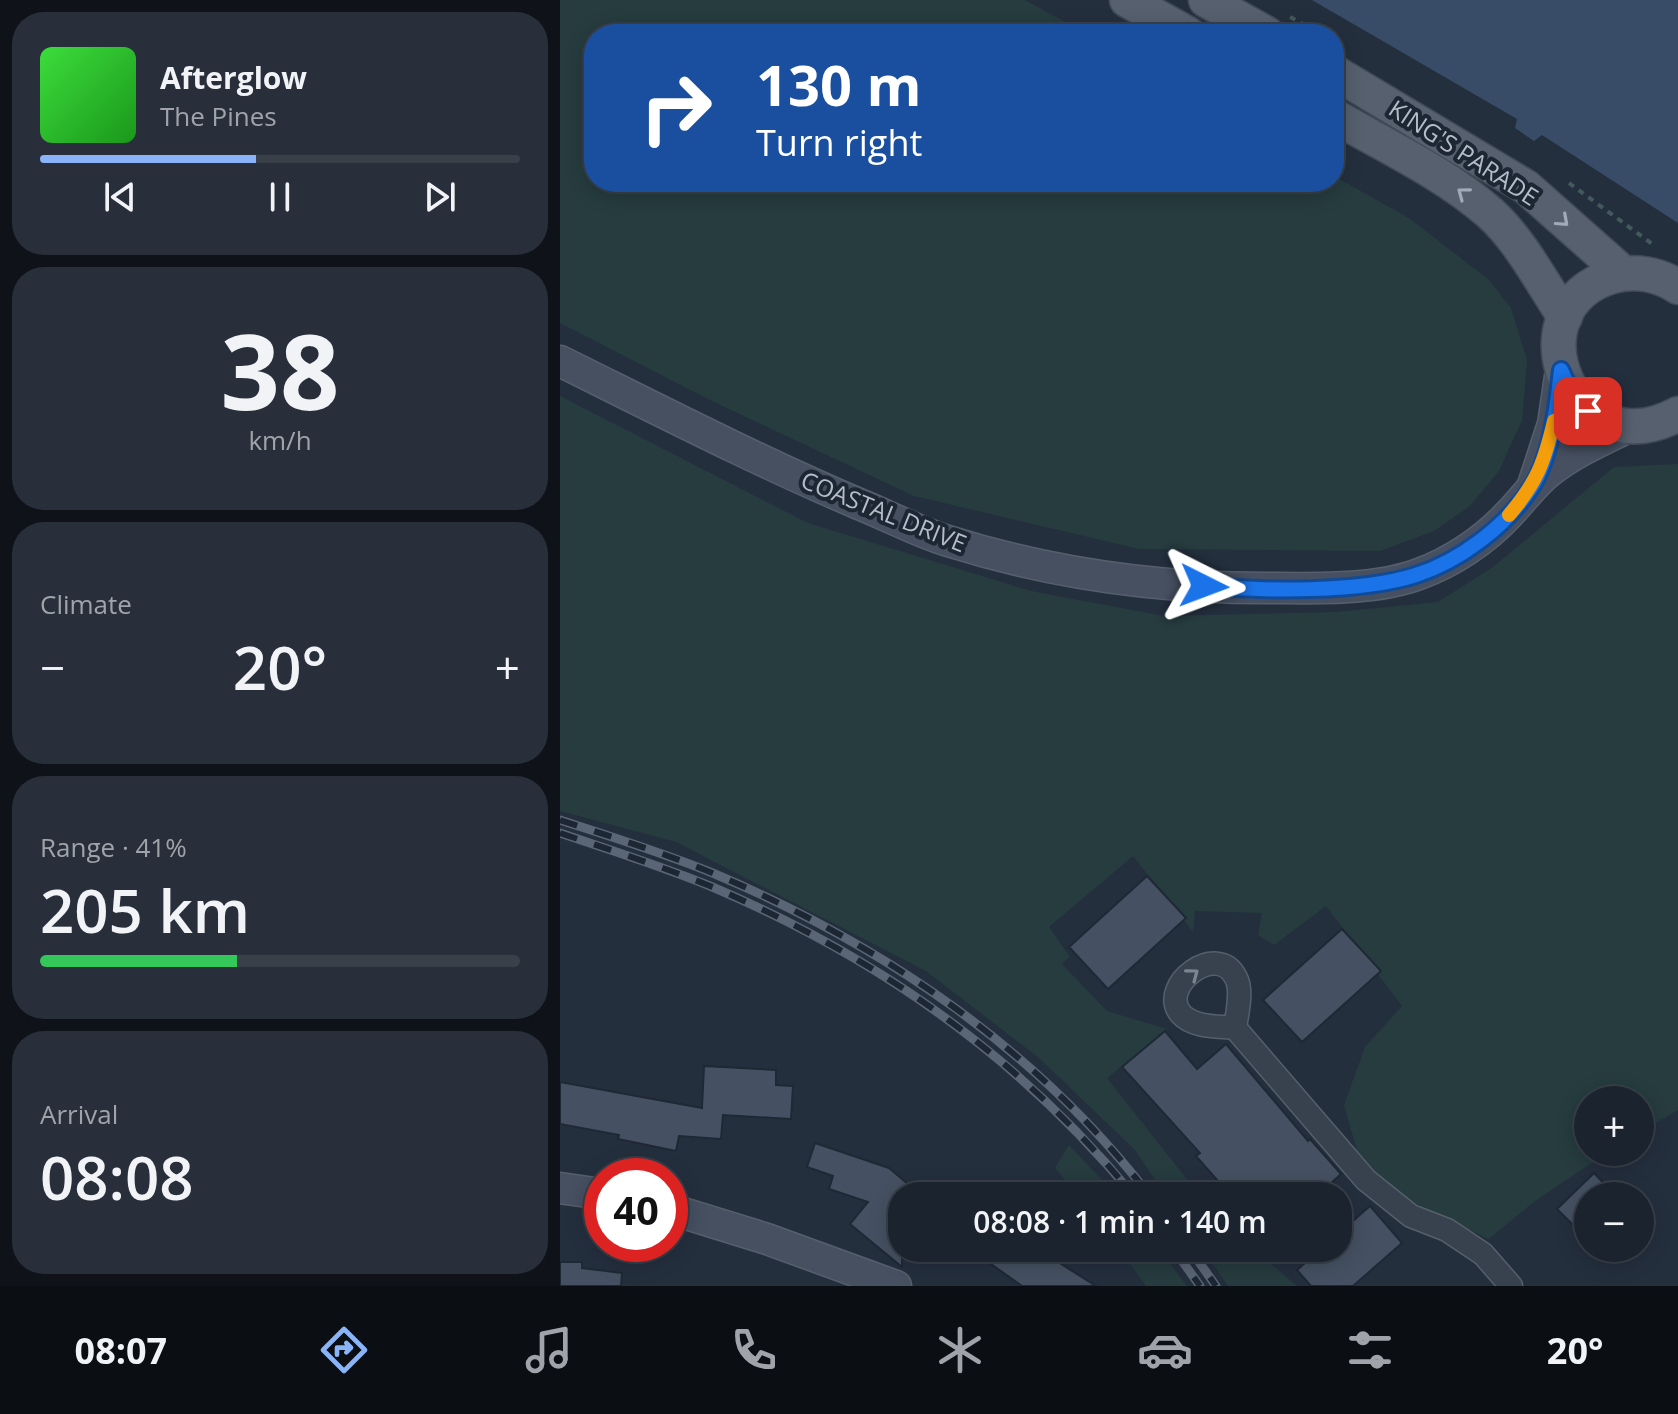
<!DOCTYPE html>
<html lang="en">
<head>
<meta charset="utf-8">
<style>
  :root { --surface:#1b232e; --page:#282f3a; --text:#f1f3f6; --muted:#a0a4aa; --line:#39404a; --accent:#8ab4f8 }
  body { margin:0; font-family:"Open Sans",sans-serif; background:var(--page); color:var(--text); height:100vh; display:flex; flex-direction:column; font-size:30px; white-space:nowrap }
  * { box-sizing:border-box; margin:0 }
  p { font-size:26px; color:var(--muted) }
  .icon { flex:none; width:44px; height:44px; fill:none; stroke:currentColor; stroke-width:2; stroke-linecap:round; stroke-linejoin:round }
  .map { position:relative; flex:1; overflow:hidden }
  .drawer { display:flex; flex-direction:column; gap:12px; padding:12px; background:#0f1319; width:560px }
  .drawer>* { flex:none }
  .guide { position:absolute; left:24px; top:24px; width:760px; height:168px; border-radius:32px; box-shadow:0 4px 20px #0003,0 0 0 2px var(--line); background:#1a4fa0; color:#fff; overflow:hidden }
  .fabs { position:absolute; left:1014px; top:1086px; display:grid; gap:16px }
  .fabs a { display:grid; place-items:center; width:80px; height:80px; border-radius:50%; background:var(--surface); box-shadow:0 4px 20px #0003,0 0 0 2px var(--line); font-size:40px }
  .speed { position:absolute; left:24px; top:1158px; display:flex; gap:16px; font-size:40px; font-weight:700; text-align:center }
  .speed>* { display:grid; place-content:center; width:104px; height:104px; border-radius:50%; background:var(--surface); box-shadow:0 4px 20px #0003,0 0 0 2px var(--line); line-height:1 }
  .speed .limit { border:12px solid #d22; background:#fff; color:#111 }
  .pin { position:absolute; display:grid; place-items:center; width:68px; height:68px; color:#fff; margin:-34px; border-radius:16px; box-shadow:0 4px 12px #0006 }
  .me { position:absolute; width:88px; margin:-44px; rotate:93deg; stroke-linejoin:round; filter:drop-shadow(0 0 6px #0008) }
  .turn { display:flex; align-items:center; gap:28px; height:168px; padding:0 40px; font-size:36px }
  .turn .icon { width:104px; height:104px; stroke-width:2.5 }
  .turn b { display:block; font-size:56px; line-height:68px }
  .big { font-size:60px; font-weight:600; line-height:1.1 }
  .drawer .card { flex:1; display:flex; flex-direction:column; justify-content:center; gap:12px; min-width:0; padding:0 28px; border-radius:32px; background:var(--page) }
  .drawer .dial { align-items:center; gap:0 }
  .dial b { font-size:104px; line-height:1 }
  .song { display:flex; align-items:center; gap:24px }
  .cover { width:96px; height:96px; border-radius:12px; background:linear-gradient(135deg,hsl(120 70% 55%),hsl(120 70% 35%)) }
  .played { height:8px; border-radius:4px; background:linear-gradient(90deg,var(--accent) 45%,var(--line) 45%) }
  .keys { display:flex; justify-content:space-around; direction:ltr }
  .heat { display:flex; justify-content:space-between; align-items:center; font-size:44px; direction:ltr }
  .charge { height:12px; border-radius:6px; background:linear-gradient(90deg,#34c759 41%,var(--line) 0) }
  .trip { position:absolute; left:328px; top:1182px; width:464px; height:80px; border-radius:32px; background:var(--surface); box-shadow:0 4px 20px #0003,0 0 0 2px var(--line); font-weight:600; line-height:80px; text-align:center }
  .tab-bar { display:flex; height:128px; justify-content:space-around; align-items:center; background:#0b0e12; color:var(--muted) }
  .tab-bar .icon { width:56px; height:56px }
  .tab-bar .current { color:var(--accent) }
  .tab-bar b { font-size:36px; color:var(--text) }
  main { display:flex; flex:1; min-height:0 }
  .map>svg:first-child { display:block }
  .green { fill:#263c3f }
  .water { fill:#394c67 }
  .building { fill:#455162; stroke:#1f2835; stroke-width:2 }
  .lines { fill:none; stroke-linecap:round; stroke-linejoin:round }
  .street-casing { stroke:#565f6c; stroke-width:25 }
  .secondary-casing { stroke:#565f6c; stroke-width:33 }
  .primary-casing { stroke:#414a57; stroke-width:37 }
  .path { stroke:#44595c; stroke-width:4; stroke-dasharray:6 6; stroke-linecap:butt }
  .street { stroke:#38414e; stroke-width:22 }
  .secondary { stroke:#465061; stroke-width:30 }
  .primary { stroke:#56606e; stroke-width:34 }
  .rail-casing { stroke:#5a6575; stroke-width:9 }
  .rail { stroke:#1d2633; stroke-width:6; stroke-dasharray:18; stroke-linecap:butt }
  .oneway { stroke:#a1aab7 }
  .oneway2 { stroke:#7c8592 }
  .route-casing { stroke:#114b97; stroke-width:20 }
  .route { stroke:#1a73e8; stroke-width:14 }
  .slow { stroke:#f59e0b; stroke-width:14 }
  .labels { text-anchor:middle; dominant-baseline:central; stroke-width:8; stroke-linejoin:round; paint-order:stroke }
  .street-label { font-size:24px; fill:#b4bcc9; stroke:#1d2633 }
</style>
</head>
<body>
<main>
<section class="drawer">
<div class="card">
<div class="song"><i class="cover"></i><div><b>Afterglow</b><p>The Pines</p></div></div>
<div class="played"></div>
<div class="keys"><svg class="icon" aria-label="previous" viewBox="0 0 24 24"><path d="M18 5L8 12l10 7zM5 5v14"/></svg><svg class="icon" aria-label="pause" viewBox="0 0 24 24"><path d="M8 5v14M16 5v14"/></svg><svg class="icon" aria-label="next" viewBox="0 0 24 24"><path d="M6 5l10 7-10 7zM19 5v14"/></svg></div>
</div>
<div class="card dial"><b>38</b><p>km/h</p></div>
<div class="card"><p>Climate</p>
<div class="heat"><a>−</a><b class="big">20°</b><a>+</a></div>
</div>
<div class="card"><p>Range · 41%</p><b class="big">205 km</b><div class="charge"></div></div>
<div class="card"><p>Arrival</p><b class="big">08:08</b></div>
</section>
<div class="map">
<svg width="1118" height="1286" viewBox="0 0 1118 1286">
  <rect width="100%" height="100%" fill="#242f3e"/>
  <g class="green">
    <path d="M0,0H465L527,34H34V182H774V176L849,218L929,280L951,308L967,360L962,420L939,471L910,506L874,531L820,551L579,549L354,496L150,400L0,323Z"/>
    <path d="M0,396L248,523L471,591L604,616L777,612L878,602L933,567L1054,467L1118,464V1110L1080,1132V1100H1028V1152H1048L975,1201L929,1239L868,1211L828,1187L797,1151L784,1105L805,1047L842,1006L766,906L714,945L698,935L702,913L635,911L633,932L573,856L489,927L510,957L502,964L547,1011L607,1029L547,1078L640,1196H606L575,1150L479,1058L366,971L116,842L0,811Z"/>
    <path d="M509,1145L557,1196H519L495,1168Z"/>
    <path d="M559,1248H598L627,1286H586Z"/>
    <path d="M642,1248H692L737,1286H668Z"/>
  </g>
  <path class="water" d="M752,0H1118V223L982,135L974,141L955,128L957,119Z"/>
  <g class="building">
    <path d="M587,876L626,918L548,989L509,947Z"/>
    <path d="M782,929L821,971L742,1042L703,1000Z"/>
    <path d="M605,1031L637,1069L666,1044L748,1141L750,1139L781,1174L757,1196H671L636,1156L640,1153L562,1067Z"/>
    <path d="M144,1066L216,1070V1085L233,1086L231,1119L163,1115L161,1139L119,1136L116,1151L58,1139L59,1135L0,1124V1082L142,1108Z"/>
    <path d="M255,1143L329,1168L362,1196H342V1267L290,1224L308,1202L269,1189L273,1176L247,1167Z"/>
    <path d="M1034,1173L1056,1196H1028V1240L997,1209Z"/>
    <path d="M810,1206L842,1243L793,1286H751L737,1270L762,1248H778V1234Z"/>
    <path d="M442,1248H476L536,1286H462L431,1264Z"/>
    <path d="M0,1262H22V1268L62,1273L61,1286H0Z"/>
  </g>
  <g class="lines">
    <g class="street-casing">
      <path id="street" d="M675,1028C677,1013 683,991 676,978C658,940 597,986 621,1014C634,1028 658,1026 675,1028L806,1180L851,1216L887,1230L923,1254L951,1286"/>
    </g>
    <g class="secondary-casing">
      <g id="secondary">
        <path d="M0,361C99,410 198,461 299,504C329,516 358,532 388,541C490,573 598,588 704,588C752,588 814,591 859,574C892,562 925,540 949,514C963,500 974,483 990,471C1015,452 1042,440 1069,427"/>
        <path d="M973,485L993,424L1001,370"/>
        <path d="M0,1188L42,1194"/>
        <path d="M110,1209L207,1239L336,1286"/>
      </g>
    </g>
    <g class="primary-casing">
      <g id="primary">
        <path d="M567,0L628,34"/>
        <path d="M646,0L707,34"/>
        <path d="M774,72L966,187L1063,273"/>
        <path d="M774,116C826,146 884,173 930,213C961,241 982,283 1005,317"/>
        <path d="M1118,287C1099,274 1075,270 1053,276C947,307 1011,472 1118,414"/>
      </g>
    </g>
    <g class="path">
      <path d="M730,17L762,34"/>
      <path d="M1009,183L1095,246"/>
    </g>
    <use href="#street" class="street"/>
    <use href="#secondary" class="secondary"/>
    <use href="#primary" class="primary"/>
    <g class="rail-casing">
      <g id="rail">
        <path d="M0,820C52,837 104,853 155,874C323,945 478,1050 590,1196"/>
        <path d="M0,833C50,850 101,866 150,886C316,956 459,1056 574,1196"/>
        <path d="M613,1248L640,1286"/>
        <path d="M629,1248L656,1286"/>
      </g>
    </g>
    <use href="#rail" class="rail"/>
  </g>
  <defs><path id="oneway-chevron" d="M-2-3.5L2.5 0L-2 3.5" fill="none" stroke-width="1.6" stroke-linecap="round" stroke-linejoin="round" transform="scale(2)"/></defs>
  <g class="oneway">
    <use href="#oneway-chevron" transform="translate(903 193) rotate(-143)"/>
    <use href="#oneway-chevron" transform="translate(1003 221) rotate(42)"/>
  </g>
  <use class="oneway2" href="#oneway-chevron" transform="translate(633 974) rotate(-37)"/>
  <g class="lines">
    <g class="route-casing">
      <path id="route" d="M644,586C703,591 800,593 856,575C900,561 946,526 971,488C991,458 997,406 1001,370L1012,394L1028,411"/>
    </g>
    <use href="#route" class="route"/>
    <path class="slow" d="M949,515C977,482 984,463 994,421"/>
  </g>
  <g class="labels">
    <g class="street-label">
      <text transform="translate(904 152) rotate(33)">KING'S PARADE</text>
      <text transform="translate(324 511) rotate(22)">COASTAL DRIVE</text>
    </g>
  </g>
</svg>
<div class="fabs">
<a>+</a>
<a>−</a>
</div>
<div class="speed"><div class="limit">40</div></div>
<div class="pin" style="left:1028px;top:411px;background:#d93025"><svg class="icon" aria-label="arrive" viewBox="0 0 24 24"><path d="M6 21V4h12l-3 4 3 4H6"/></svg></div>
<svg class="me" style="left:644px;top:586px" viewBox="-20 -20 40 40"><path d="M0-17L14 15 0 8-14 15z" fill="#1a73e8" stroke="#fff" stroke-width="4"/></svg>
<div class="trip">08:08 · 1 min · 140 m</div>
<div class="guide">
<div class="turn"><svg class="icon" aria-label="right" viewBox="0 0 24 24"><path d="M7 20v-9h11M14 6l5 5-5 5"/></svg><div><b>130 m</b>Turn right</div></div>
</div>
</div>
</main>
<nav class="tab-bar">
<b>08:07</b>
<svg class="icon current" aria-label="directions" viewBox="0 0 24 24"><path d="M12 3l9 9-9 9-9-9zM9 14v-3h6M13 9l2 2-2 2"/></svg>
<svg class="icon" aria-label="music" viewBox="0 0 24 24"><path d="M9 18V5l10-2v13"/><circle cx="6" cy="18" r="3"/><circle cx="16" cy="16" r="3"/></svg>
<svg class="icon" aria-label="phone" viewBox="0 0 24 24"><path d="M5 4h4l2 5-3 2q2 4 5 5l2-3 5 2v4C11 20 4 13 5 4z"/></svg>
<svg class="icon" aria-label="climate" viewBox="0 0 24 24"><path d="M12 3v18M4 7l16 10M4 17L20 7"/></svg>
<svg class="icon" aria-label="car" viewBox="0 0 24 24"><path d="M5 17H2v-5l4-1 3-4h7l3 4 3 1v5h-3M9 17h6M6 11h13"/><circle cx="7" cy="17" r="2"/><circle cx="17" cy="17" r="2"/></svg>
<svg class="icon" aria-label="filters" viewBox="0 0 24 24"><path d="M4 7h16M4 17h16"/><circle cx="9" cy="7" r="2"/><circle cx="15" cy="17" r="2"/></svg>
<b>20°</b>
</nav>
</body>
</html>
